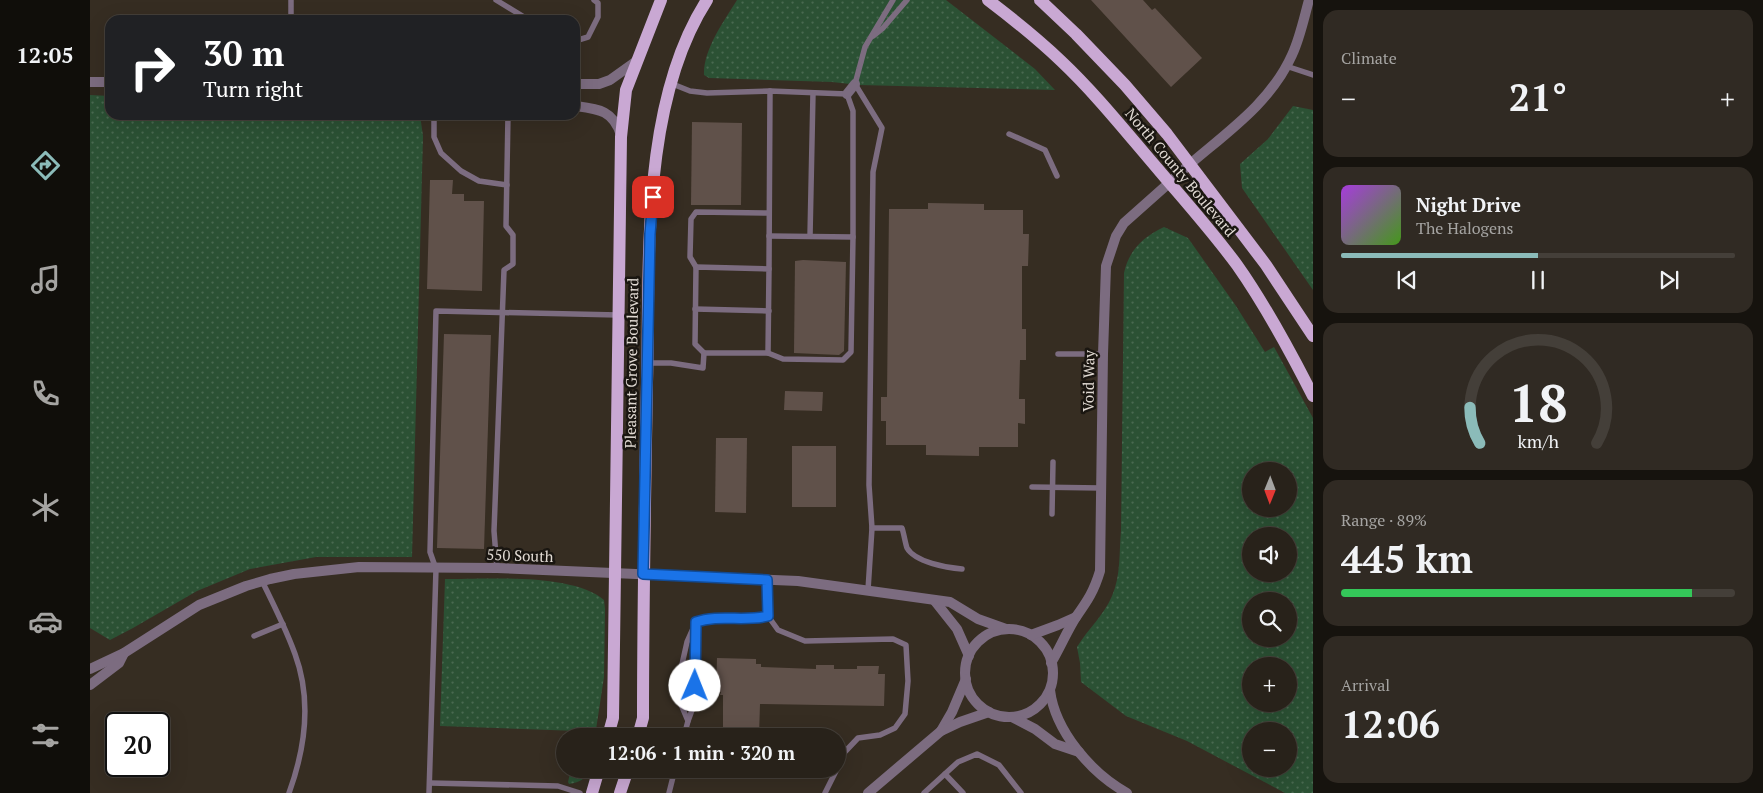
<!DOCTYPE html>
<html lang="en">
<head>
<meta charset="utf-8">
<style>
  :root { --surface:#28221a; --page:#302a23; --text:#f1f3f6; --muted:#a5a4a2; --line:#443f39; --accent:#8bbbb9 }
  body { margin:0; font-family:"PT Serif",serif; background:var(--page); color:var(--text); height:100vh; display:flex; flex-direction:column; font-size:19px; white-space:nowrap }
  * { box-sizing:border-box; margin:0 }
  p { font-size:16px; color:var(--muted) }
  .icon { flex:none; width:28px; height:28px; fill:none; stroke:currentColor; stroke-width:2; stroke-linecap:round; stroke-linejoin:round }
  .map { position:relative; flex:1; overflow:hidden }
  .sheet { display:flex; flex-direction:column; gap:10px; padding:10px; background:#16130e; width:450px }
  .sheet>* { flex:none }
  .guide { position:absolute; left:15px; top:15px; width:475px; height:105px; border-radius:15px; box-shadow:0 5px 20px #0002,0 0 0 1px var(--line); background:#202124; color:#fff; overflow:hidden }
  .needle { width:32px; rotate:181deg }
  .controls { position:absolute; left:1152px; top:462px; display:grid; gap:10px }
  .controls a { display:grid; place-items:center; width:55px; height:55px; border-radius:50%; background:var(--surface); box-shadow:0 5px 20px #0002,0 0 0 1px var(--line); font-size:25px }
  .speed { position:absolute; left:15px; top:712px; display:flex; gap:10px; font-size:25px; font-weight:700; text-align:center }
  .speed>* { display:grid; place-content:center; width:65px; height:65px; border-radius:50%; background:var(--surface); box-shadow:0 5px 20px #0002,0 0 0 1px var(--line); line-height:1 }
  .speed .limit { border:2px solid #111; border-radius:8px; background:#fff; color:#111 }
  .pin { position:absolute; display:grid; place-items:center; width:42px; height:42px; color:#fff; margin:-21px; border-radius:10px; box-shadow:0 2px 8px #0006 }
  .me { position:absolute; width:55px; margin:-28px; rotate:1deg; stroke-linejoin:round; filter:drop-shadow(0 0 4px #0008) }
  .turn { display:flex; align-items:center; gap:18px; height:105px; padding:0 15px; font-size:22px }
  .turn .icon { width:65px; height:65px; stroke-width:2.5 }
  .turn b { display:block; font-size:35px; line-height:42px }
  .big { font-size:38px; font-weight:800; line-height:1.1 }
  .sheet .card { flex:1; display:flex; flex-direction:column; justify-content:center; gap:8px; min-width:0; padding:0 18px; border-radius:15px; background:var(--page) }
  .sheet .dial { align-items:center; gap:0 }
  .dial svg { height:130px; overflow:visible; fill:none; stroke:var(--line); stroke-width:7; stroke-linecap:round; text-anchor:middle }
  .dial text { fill:var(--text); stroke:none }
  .song { display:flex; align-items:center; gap:15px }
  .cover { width:60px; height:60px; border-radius:8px; background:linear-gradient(135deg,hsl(280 70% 55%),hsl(100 70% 35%)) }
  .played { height:5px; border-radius:2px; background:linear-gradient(90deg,var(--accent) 50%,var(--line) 50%) }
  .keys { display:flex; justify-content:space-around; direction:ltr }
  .heat { display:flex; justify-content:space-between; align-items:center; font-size:28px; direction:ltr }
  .charge { height:8px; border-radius:4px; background:linear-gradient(90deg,#34c759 89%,var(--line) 0) }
  .trip { position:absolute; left:466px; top:728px; width:290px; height:50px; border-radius:25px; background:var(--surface); box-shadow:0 5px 20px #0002,0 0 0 1px var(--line); font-weight:800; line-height:50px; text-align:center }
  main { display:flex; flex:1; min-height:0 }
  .menu { display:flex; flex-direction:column; width:90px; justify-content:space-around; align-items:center; background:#100e0a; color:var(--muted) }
  .menu .icon { width:35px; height:35px }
  .menu .current { color:var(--accent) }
  .menu b { font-size:22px; color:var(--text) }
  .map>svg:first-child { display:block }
  .grass { fill:url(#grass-dots); fill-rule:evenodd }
  .building { fill:#60514a }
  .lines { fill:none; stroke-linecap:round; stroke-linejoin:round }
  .service { stroke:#7c6c80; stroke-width:5.5 }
  .minor { stroke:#7c6c80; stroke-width:10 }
  .tertiary { stroke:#7c6c80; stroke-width:10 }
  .primary { stroke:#c9a8d3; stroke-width:12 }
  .route-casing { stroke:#114b97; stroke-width:12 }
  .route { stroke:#1a73e8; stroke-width:9 }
  .labels { text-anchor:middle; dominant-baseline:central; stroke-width:5; stroke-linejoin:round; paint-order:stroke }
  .street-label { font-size:15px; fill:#e1dad3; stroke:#1a1611 }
</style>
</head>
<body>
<main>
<nav class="menu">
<b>12:05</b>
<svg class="icon current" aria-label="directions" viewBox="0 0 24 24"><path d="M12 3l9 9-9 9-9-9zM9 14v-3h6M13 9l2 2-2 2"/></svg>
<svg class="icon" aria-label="music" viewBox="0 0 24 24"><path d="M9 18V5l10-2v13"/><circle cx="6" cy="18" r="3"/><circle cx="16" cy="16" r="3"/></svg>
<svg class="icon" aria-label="phone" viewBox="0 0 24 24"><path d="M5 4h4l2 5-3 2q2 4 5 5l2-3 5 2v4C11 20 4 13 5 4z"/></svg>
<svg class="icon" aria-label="climate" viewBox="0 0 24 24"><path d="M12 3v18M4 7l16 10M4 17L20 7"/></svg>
<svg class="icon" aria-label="car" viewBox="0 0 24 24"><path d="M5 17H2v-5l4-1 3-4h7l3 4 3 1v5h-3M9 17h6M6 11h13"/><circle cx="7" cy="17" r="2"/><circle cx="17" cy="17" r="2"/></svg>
<svg class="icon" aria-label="filters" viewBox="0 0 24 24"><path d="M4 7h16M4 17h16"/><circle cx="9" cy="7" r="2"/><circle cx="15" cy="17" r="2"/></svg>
</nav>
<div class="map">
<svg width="1223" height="793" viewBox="0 0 1223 793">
  <defs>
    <pattern id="grass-dots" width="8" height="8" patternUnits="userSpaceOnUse" patternTransform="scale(1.25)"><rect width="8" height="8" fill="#2b5134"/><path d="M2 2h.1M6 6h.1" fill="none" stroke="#496950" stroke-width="1.8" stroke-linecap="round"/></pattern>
  </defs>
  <rect width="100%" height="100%" fill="#362d22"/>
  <g class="grass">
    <path d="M647,0H856L945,69L965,90L769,85L742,82L619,78L614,75C613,50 634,21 647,0Z"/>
    <path d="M0,95L20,96V115H330L333,136L322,557H226L160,569L107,591L43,628L20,640L0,628Z"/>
    <path d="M1203,106L1223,110V290L1152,188L1150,164L1178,139Z"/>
    <path d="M1074,227L1098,238L1146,306L1175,352L1184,347L1223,418V793H1195L1097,741L1036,716L991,682L990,663L987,647C998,629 1014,615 1022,596C1031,576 1029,552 1031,531L1034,273C1039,250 1053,237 1074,227ZM1161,471H1199V509H1161ZM1161,536H1199V574H1161ZM1161,601H1199V639H1161ZM1161,666H1199V704H1161ZM1161,731H1199V769H1161Z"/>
    <path d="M355,579C396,579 483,573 514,600L515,609L514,677L505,736H488V731L350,726Z"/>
    <path d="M481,769H500C495,779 491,782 479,784L478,782Z"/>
  </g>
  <g class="building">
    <path d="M1001,0H1053L1062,10L1065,8L1112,58L1081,87Z"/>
    <path d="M602,122L652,123L651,205H601Z"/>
    <path d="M340,180H363L362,194H374V201H394L392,291L337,289Z"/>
    <path d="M838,203L894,204V210H933V234H939L938,266H932V329H936V360H930L929,399H935V424L928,423V447H889V456L836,455V445H796V421H791V397H797L799,209H838Z"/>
    <path d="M713,260L756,262L754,351L749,355L704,353L705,261Z"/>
    <path d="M354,334L401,335L394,549L347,548Z"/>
    <path d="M695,391L733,392L732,411L694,410Z"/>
    <path d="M626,438H657L656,513L625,512Z"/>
    <rect x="702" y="446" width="44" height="61"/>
    <path d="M627,658L666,659V664H671V667L726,669V665H744V669H767V666H789L788,674H795L794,706L670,704L669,736H633V695H630L631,692H626Z"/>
  </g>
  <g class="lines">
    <g class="service">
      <path d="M201,0V20"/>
      <path d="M406,0L439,20"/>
      <path d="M783,36L793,28L817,0"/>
      <path d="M485,41L498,37L508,17V3L504,0"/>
      <path d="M1196,66L1223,75"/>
      <path d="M580,83L600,91L617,93L680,91L757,94L763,111V237L679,236"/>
      <path d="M344,115V137L351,153L371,171L389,181L417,185"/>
      <path d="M919,134L955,150L967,176"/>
      <path d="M720,236L723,93"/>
      <path d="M606,267L679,269L678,353H614L605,344Z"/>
      <path d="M606,267L600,257L601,219L606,212L679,213"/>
      <path d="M679,269L680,91"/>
      <path d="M605,309L679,311"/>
      <path d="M678,353L693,359L753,360L761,352L763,237"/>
      <path d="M968,354H1013"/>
      <path d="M558,363H581L613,368L614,353"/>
      <path d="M942,487L1011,488"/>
      <path d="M962,514L963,462"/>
      <path d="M782,528H812C814,534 815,542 817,548C825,562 857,568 872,569"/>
      <path d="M407,568L404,531L414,270L423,264V235L416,226L418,115"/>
      <path d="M172,581C184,605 196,629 205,654C222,700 215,749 199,793"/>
      <path d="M778,590L782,528L779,485L783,172L792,128L765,84L775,47L803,0"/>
      <path d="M678,616L688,630L715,641L803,639L816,645L818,681L815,714L805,728L790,735L768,738L750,757L748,767"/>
      <path d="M164,636L193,624"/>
      <path d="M598,721L605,702L606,624"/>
      <path d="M594,736L598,721L590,702L588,682L597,642L606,622C629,614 655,622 678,616L677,580"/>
      <path d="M855,774L873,793"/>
      <path d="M340,783L468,786L490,793"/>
      <path d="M339,793L346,569L340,552L346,311L528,315"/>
      <path d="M579,793L585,769"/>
      <path d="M735,793L747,769"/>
      <path d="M834,793L868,762L887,754L909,765L931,793"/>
    </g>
    <g class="minor">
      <path d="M757,94L765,84"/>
      <path d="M844,600L867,629L879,656"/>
      <circle cx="919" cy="673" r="44"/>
      <path d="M941,635L968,625L986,617"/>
      <path d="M961,663C970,648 977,631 986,617C998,600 1004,591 1010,571L1013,354L1016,266L1026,236L1034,223L1079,183"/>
      <path d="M0,669L34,653L109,605L156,586L180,579L204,574L269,567L407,568L708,581L860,602L888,619L916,629"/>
      <path d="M0,685L29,663L34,653"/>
      <path d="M960,690C965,731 1001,773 1037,793"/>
      <path d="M922,717L945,729L965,744L989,752"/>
      <path d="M851,731L862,712L876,679"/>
      <path d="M778,793L851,731L870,722L899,712"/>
    </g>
    <g class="tertiary">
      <path d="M0,82H20"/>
      <path d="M485,84H509L520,80L548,60"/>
      <path d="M485,106C508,109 523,110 531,135"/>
      <path d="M1079,183C1121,142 1177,111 1202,55C1210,38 1214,18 1219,0"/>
    </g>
    <g class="primary">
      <path d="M898,0C923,19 948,39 971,61C1006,94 1036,132 1067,168C1094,200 1122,231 1147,265C1176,306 1200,351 1223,396"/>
      <path d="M950,0L986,34L1035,85L1077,134L1176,265L1223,336"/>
      <path d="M518,736L523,718L531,137L536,90L571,0"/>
      <path d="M548,736L553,718C553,606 555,494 557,383C560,262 550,104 617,0"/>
      <path d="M502,793L509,769"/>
      <path d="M530,793L538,769"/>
    </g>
  </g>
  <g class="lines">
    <g class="route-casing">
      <path id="route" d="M563,197L560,234L553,574L677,580L678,616C655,622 629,614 606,622L605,686"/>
    </g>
    <use href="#route" class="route"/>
  </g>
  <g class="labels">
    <g class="street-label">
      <text transform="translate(1091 172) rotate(50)">North County Boulevard</text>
      <text transform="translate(541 363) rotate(-89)">Pleasant Grove Boulevard</text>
      <text transform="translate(998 381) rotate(-89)">Void Way</text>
      <text transform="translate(430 555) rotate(2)">550 South</text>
    </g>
  </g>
</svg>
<div class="controls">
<a><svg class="needle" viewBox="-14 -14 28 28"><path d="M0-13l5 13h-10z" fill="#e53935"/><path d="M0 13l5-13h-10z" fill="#a5a4a2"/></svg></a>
<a><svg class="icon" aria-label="sound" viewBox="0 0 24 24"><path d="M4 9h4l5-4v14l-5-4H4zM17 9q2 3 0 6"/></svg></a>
<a><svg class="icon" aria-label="search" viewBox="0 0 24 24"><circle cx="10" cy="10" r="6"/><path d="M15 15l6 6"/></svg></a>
<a>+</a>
<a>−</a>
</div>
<div class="speed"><div class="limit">20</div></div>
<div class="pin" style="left:563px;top:197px;background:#d93025"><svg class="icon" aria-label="arrive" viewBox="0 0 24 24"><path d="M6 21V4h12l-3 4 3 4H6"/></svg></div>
<svg class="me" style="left:605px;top:686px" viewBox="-20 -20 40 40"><circle r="19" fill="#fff"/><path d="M0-13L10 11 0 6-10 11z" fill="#1a73e8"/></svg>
<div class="trip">12:06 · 1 min · 320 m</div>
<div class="guide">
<div class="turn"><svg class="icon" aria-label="right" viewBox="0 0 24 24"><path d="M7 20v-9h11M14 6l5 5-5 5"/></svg><div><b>30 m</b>Turn right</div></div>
</div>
</div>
<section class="sheet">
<div class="card"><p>Climate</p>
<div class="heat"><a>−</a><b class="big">21°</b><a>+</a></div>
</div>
<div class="card">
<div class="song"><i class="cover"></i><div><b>Night Drive</b><p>The Halogens</p></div></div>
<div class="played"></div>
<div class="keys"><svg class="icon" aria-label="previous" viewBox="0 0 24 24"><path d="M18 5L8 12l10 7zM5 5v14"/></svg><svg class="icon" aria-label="pause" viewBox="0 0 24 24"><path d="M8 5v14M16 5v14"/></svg><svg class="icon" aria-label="next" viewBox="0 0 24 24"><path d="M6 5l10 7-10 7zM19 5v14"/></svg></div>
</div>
<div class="card dial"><svg viewBox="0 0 100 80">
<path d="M14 69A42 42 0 1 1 86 69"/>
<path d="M14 69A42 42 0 0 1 8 47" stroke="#8bbbb9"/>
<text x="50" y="56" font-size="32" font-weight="700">18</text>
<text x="50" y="72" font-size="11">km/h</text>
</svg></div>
<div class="card"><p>Range · 89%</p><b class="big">445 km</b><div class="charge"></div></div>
<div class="card"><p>Arrival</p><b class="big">12:06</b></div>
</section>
</main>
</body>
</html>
